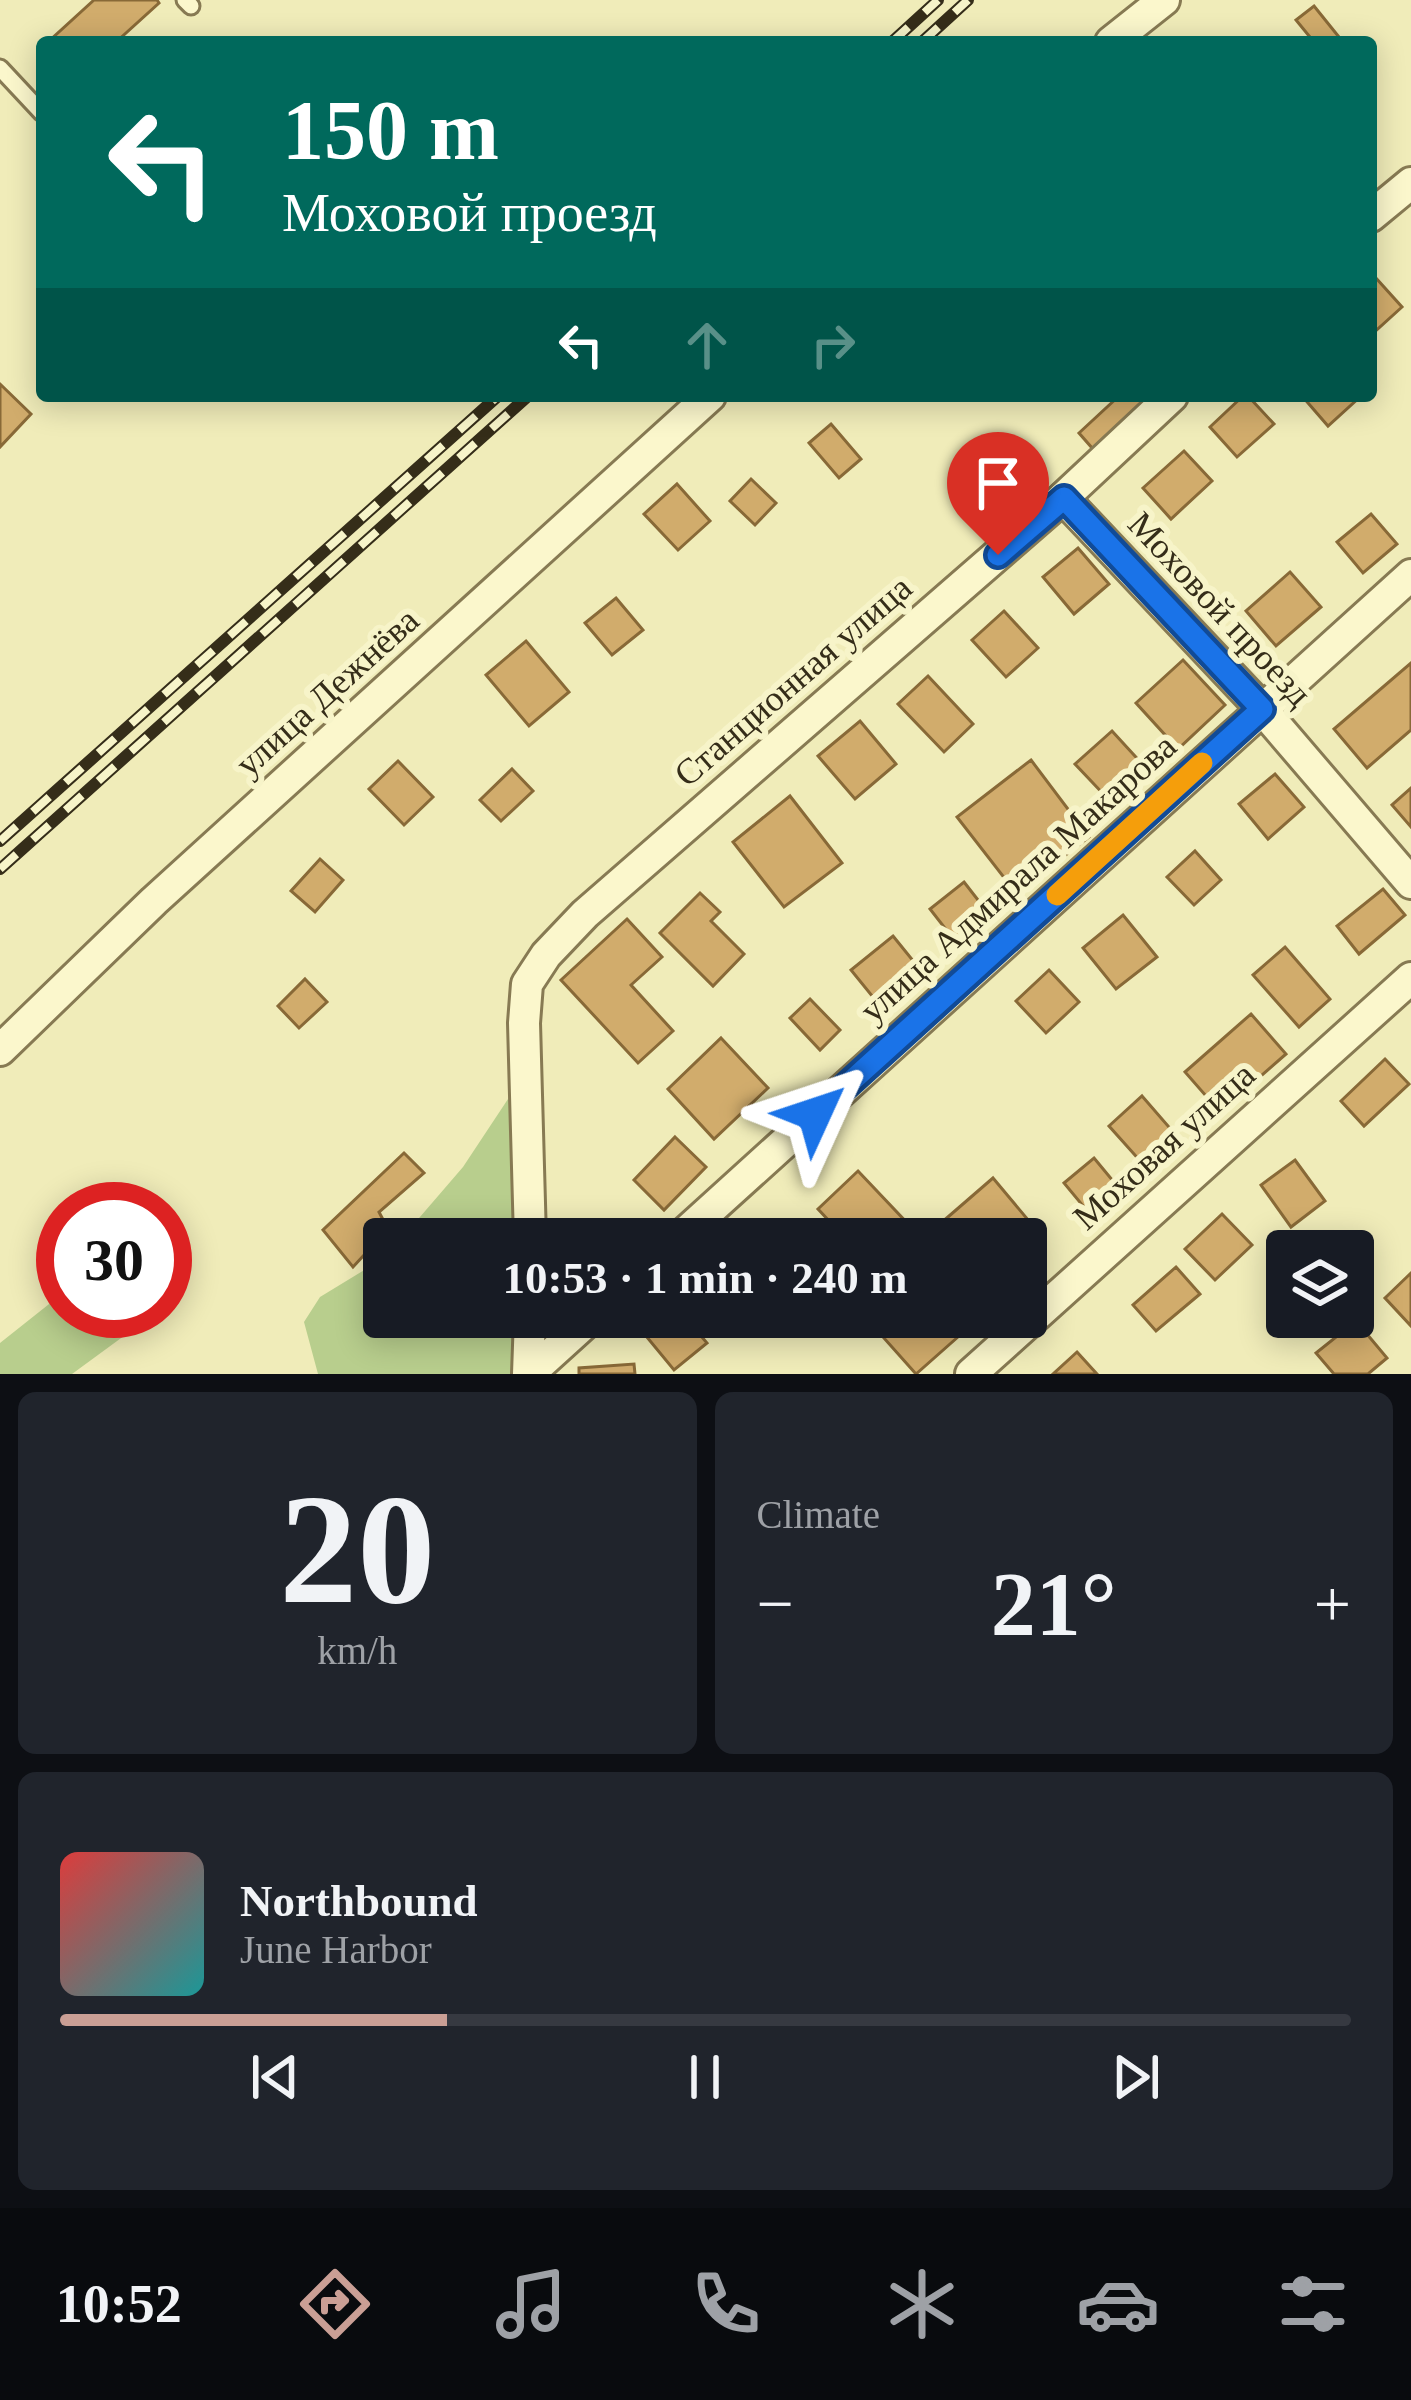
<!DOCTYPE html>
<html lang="en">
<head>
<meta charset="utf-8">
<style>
  :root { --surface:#171b24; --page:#20242c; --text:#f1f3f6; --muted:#9ea1a6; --line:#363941; --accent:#ca9f95 }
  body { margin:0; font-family:Georgia,serif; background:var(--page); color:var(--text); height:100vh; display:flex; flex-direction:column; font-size:45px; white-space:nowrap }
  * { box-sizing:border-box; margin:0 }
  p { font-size:39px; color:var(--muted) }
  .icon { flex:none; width:66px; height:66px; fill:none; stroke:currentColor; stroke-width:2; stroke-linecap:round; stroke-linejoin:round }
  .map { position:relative; height:1374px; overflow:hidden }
  .drawer { display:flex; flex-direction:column; gap:18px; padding:18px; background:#0d0f14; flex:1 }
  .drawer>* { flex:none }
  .banner { position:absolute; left:36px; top:36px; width:1341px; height:366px; border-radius:12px; box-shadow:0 6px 30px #0003; background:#00695c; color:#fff; overflow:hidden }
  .controls { position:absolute; left:1266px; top:1230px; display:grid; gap:24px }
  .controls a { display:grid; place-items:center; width:108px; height:108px; border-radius:12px; background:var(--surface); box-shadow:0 6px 30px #0003; font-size:60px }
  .speed { position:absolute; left:36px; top:1182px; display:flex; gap:24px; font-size:60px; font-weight:700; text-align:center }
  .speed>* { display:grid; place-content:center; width:156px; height:156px; border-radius:50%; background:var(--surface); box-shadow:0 6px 30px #0003; line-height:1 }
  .speed .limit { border:18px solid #d22; background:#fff; color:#111 }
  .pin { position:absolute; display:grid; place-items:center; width:102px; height:102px; color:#fff; margin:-123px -51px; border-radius:50% 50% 50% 0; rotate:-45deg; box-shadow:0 0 12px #0007 }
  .pin .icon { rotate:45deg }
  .me { position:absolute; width:132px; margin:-66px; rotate:48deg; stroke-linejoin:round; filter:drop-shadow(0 0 9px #0008) }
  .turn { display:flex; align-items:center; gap:42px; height:252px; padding:0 48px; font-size:54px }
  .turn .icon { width:156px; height:156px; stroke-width:2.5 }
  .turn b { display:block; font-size:84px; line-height:102px }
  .lanes { display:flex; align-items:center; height:114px; padding:0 48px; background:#0003; justify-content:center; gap:60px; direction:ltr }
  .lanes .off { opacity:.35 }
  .big { font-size:90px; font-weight:800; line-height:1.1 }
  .drawer .tile { flex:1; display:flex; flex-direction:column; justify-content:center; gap:18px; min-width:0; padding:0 42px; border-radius:18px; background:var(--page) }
  .drawer .dial { align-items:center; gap:0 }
  .dial b { font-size:156px; line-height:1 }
  .song { display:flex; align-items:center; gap:36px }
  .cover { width:144px; height:144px; border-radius:18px; background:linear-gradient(135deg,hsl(0 70% 55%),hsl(180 70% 35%)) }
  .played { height:12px; border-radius:6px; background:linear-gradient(90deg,var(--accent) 30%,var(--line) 30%) }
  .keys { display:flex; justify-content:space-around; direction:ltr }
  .heat { display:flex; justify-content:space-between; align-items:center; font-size:66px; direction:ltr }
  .drawer .tiles { flex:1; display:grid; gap:18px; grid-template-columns:1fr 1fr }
  .tile:last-child { grid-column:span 2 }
  .trip { position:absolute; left:363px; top:1218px; width:684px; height:120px; border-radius:12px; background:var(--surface); box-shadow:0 6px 30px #0003; font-weight:800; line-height:120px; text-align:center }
  .tab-bar { display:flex; height:192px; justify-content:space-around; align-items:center; background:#090b0e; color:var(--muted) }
  .tab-bar .icon { width:84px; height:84px }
  .tab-bar .active { color:var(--accent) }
  .tab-bar b { font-size:54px; color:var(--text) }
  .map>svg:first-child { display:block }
  .green { fill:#b8ce8d }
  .building { fill:#d1ac6c; stroke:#886937; stroke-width:3 }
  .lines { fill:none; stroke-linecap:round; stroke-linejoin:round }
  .service-casing { stroke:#877a53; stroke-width:21 }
  .minor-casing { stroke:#877a53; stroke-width:36 }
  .service { stroke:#fbf7cc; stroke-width:15 }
  .minor { stroke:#fbf7cc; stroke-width:30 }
  .rail-casing { stroke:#352d19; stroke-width:12 }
  .rail { stroke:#f7f4c9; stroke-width:8; stroke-dasharray:22; stroke-linecap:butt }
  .route-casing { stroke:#114b97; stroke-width:30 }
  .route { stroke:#1a73e8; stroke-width:21 }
  .slow { stroke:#f59e0b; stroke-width:21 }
  .labels { text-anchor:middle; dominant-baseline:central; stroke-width:12; stroke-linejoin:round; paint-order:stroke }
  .street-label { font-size:36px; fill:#352d19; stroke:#f7f4c9 }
</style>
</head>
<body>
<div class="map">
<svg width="1411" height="1374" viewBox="0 0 1411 1374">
  <rect width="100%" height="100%" fill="#f0ecb9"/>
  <g class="green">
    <path d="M510,1096L516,1239H401L463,1167Z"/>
    <path d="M384,1258V1317H519L522,1374H318L304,1322L320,1297Z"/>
    <path d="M63,1293V1311H152L143,1322L72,1374H0V1343Z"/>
  </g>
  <g class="building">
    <path d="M94,0H157L159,3L116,42H48Z"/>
    <path d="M1314,6L1343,42H1314L1296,20Z"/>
    <path d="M1375,277L1402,307L1371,335V280Z"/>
    <path d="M0,384L31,414L0,447Z"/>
    <path d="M1119,396H1140L1145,402L1093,449L1079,433Z"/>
    <path d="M1243,396H1248L1274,424L1237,457L1210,427Z"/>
    <path d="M1302,396H1361L1328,426Z"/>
    <path d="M831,424L861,459L839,478L809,443Z"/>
    <path d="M1184,451L1212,481L1171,519L1143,488Z"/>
    <path d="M751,479L776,503L755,525L730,501Z"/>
    <path d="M677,484L710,521L678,550L644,514Z"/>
    <path d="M1371,514L1397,544L1363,573L1337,542Z"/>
    <path d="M1078,548L1109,584L1074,614L1043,577Z"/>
    <path d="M1290,572L1321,607L1276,646L1246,611Z"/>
    <path d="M616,598L643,630L612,655L585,623Z"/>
    <path d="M1004,611L1038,648L1006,677L972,640Z"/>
    <path d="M526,641L569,692L529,726L486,675Z"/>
    <path d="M1183,660L1225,705L1178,749L1136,703Z"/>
    <path d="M1411,663V730L1367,768L1334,729Z"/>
    <path d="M928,676L973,724L944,752L898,704Z"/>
    <path d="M860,721L896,764L855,799L818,756Z"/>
    <path d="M1112,731L1145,767L1109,800L1075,764Z"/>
    <path d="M1031,760L1089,837L1016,893L957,817Z"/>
    <path d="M398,761L433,797L404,825L369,789Z"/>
    <path d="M512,769L533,791L501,821L480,800Z"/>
    <path d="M1275,774L1304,807L1268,839L1239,804Z"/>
    <path d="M1411,788V827L1392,805Z"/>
    <path d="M790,796L842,863L784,907L733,842Z"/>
    <path d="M1195,851L1221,880L1194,905L1167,877Z"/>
    <path d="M320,859L343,880L315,912L291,891Z"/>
    <path d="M964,882L992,918L958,945L930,909Z"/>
    <path d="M1383,889L1405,915L1359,954L1337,926Z"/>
    <path d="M700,893L720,912L711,921L744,954L713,986L660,933Z"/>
    <path d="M1123,915L1157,957L1116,989L1083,948Z"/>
    <path d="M627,919L662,957L631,985L673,1031L638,1063L561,980Z"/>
    <path d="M893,936L923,973L881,1007L851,970Z"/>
    <path d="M1285,947L1330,999L1299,1027L1253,975Z"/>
    <path d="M1049,970L1079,1002L1046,1033L1016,1001Z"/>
    <path d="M305,979L327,1002L299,1028L278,1006Z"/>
    <path d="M810,999L840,1030L820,1050L790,1018Z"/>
    <path d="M1251,1014L1286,1054L1220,1112L1185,1072Z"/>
    <path d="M721,1038L768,1088L714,1139L668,1089Z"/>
    <path d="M1385,1059L1409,1084L1364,1126L1341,1101Z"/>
    <path d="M1142,1096L1175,1134L1142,1163L1109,1126Z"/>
    <path d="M675,1137L706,1167L664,1210L634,1180Z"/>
    <path d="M404,1153L424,1173L379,1212L388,1229L353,1267L323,1230Z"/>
    <path d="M1094,1158L1123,1193L1093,1218L1064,1183Z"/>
    <path d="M1295,1160L1325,1201L1291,1227L1261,1185Z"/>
    <path d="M858,1171L911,1227L898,1239H846L818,1209Z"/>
    <path d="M993,1178L1039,1233L1026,1244V1239H955L941,1223Z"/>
    <path d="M1222,1214L1252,1245L1215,1280L1185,1249Z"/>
    <path d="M1176,1267L1200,1294L1156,1331L1133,1305Z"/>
    <path d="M1411,1273V1326L1385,1298Z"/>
    <path d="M670,1317H685L707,1343L674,1370L646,1336Z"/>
    <path d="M906,1317H941L959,1336L916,1374L883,1337Z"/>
    <path d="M1356,1321L1387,1358L1368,1374H1334L1316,1353Z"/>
    <path d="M1077,1352L1097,1374H1053Z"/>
    <path d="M634,1364L635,1374H579V1368Z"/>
  </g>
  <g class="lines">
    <g class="service-casing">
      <g id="service">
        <path d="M185,0L191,6"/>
        <path d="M0,68L42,113"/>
      </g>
    </g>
    <g class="minor-casing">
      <g id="minor">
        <path d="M1111,42L1164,0"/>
        <path d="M1371,216L1411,183"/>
        <path d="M1063,498L1262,709L1411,883"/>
        <path d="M0,1050L154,901L710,396"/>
        <path d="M530,1239L524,1023L527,984L546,955L585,914L1063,498L1172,396"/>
        <path d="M678,1239L1411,575"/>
        <path d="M528,1374L530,1317"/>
        <path d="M529,1374L592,1317"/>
        <path d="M971,1374L1411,978"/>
      </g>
    </g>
    <use href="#service" class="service"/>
    <use href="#minor" class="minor"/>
    <g class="rail-casing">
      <g id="rail">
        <path d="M892,42L938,0"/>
        <path d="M922,42L968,0"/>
        <path d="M0,841L498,396"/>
        <path d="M0,869L528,396"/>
      </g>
    </g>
    <use href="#rail" class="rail"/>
  </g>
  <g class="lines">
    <g class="route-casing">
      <path id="route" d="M815,1114L1262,709L1064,498L998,555"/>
    </g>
    <use href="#route" class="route"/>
    <path class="slow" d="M1057,895L1202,763"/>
  </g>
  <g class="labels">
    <g class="street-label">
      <text transform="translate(1220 609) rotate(47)">Моховой проезд</text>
      <text transform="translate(793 681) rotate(-41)">Станционная улица</text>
      <text transform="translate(327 692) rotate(-42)">улица Дежнёва</text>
      <text transform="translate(1018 878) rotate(-42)">улица Адмирала Макарова</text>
      <text transform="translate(1164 1146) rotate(-42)">Моховая улица</text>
    </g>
  </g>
</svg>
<div class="controls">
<a><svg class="icon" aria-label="layers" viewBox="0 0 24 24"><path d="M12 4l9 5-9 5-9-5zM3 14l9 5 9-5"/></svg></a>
</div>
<div class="speed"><div class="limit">30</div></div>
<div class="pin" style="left:998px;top:555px;background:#d93025"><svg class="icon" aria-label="arrive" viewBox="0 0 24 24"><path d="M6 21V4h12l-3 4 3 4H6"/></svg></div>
<svg class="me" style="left:815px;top:1114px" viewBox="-20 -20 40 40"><path d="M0-17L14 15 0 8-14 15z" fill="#1a73e8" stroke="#fff" stroke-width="4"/></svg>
<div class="trip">10:53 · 1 min · 240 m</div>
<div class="banner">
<div class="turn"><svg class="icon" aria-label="left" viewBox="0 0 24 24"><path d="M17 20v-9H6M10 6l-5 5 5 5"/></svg><div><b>150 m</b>Моховой проезд</div></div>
<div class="lanes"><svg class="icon" aria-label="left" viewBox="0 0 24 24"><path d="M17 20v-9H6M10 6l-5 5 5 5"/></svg><svg class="icon off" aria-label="ahead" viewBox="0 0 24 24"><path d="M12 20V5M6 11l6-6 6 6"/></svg><svg class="icon off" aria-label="right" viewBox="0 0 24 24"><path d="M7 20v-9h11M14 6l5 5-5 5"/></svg></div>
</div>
</div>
<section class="drawer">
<div class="tiles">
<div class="tile dial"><b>20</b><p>km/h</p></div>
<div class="tile"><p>Climate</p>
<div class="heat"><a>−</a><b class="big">21°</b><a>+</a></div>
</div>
<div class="tile">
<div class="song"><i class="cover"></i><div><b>Northbound</b><p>June Harbor</p></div></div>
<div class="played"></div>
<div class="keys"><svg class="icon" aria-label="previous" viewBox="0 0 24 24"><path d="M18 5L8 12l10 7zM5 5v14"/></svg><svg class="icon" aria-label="pause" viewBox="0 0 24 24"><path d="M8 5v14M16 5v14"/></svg><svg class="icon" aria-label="next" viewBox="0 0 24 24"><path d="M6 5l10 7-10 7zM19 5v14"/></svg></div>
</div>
</div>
</section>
<nav class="tab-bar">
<b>10:52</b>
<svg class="icon active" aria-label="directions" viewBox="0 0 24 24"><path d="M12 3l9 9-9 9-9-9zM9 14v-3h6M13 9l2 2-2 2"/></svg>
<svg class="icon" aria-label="music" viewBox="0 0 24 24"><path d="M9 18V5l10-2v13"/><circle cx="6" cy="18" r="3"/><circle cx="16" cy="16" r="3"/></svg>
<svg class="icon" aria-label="phone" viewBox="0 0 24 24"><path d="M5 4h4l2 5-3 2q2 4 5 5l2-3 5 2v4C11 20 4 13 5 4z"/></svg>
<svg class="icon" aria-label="climate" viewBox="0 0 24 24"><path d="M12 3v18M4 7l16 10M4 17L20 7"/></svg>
<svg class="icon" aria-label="car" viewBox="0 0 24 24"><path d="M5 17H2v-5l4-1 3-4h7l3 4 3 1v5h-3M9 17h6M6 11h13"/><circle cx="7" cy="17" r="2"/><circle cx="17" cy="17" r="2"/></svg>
<svg class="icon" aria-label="filters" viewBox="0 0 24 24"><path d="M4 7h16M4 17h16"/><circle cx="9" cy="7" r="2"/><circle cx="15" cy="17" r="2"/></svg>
</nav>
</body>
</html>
